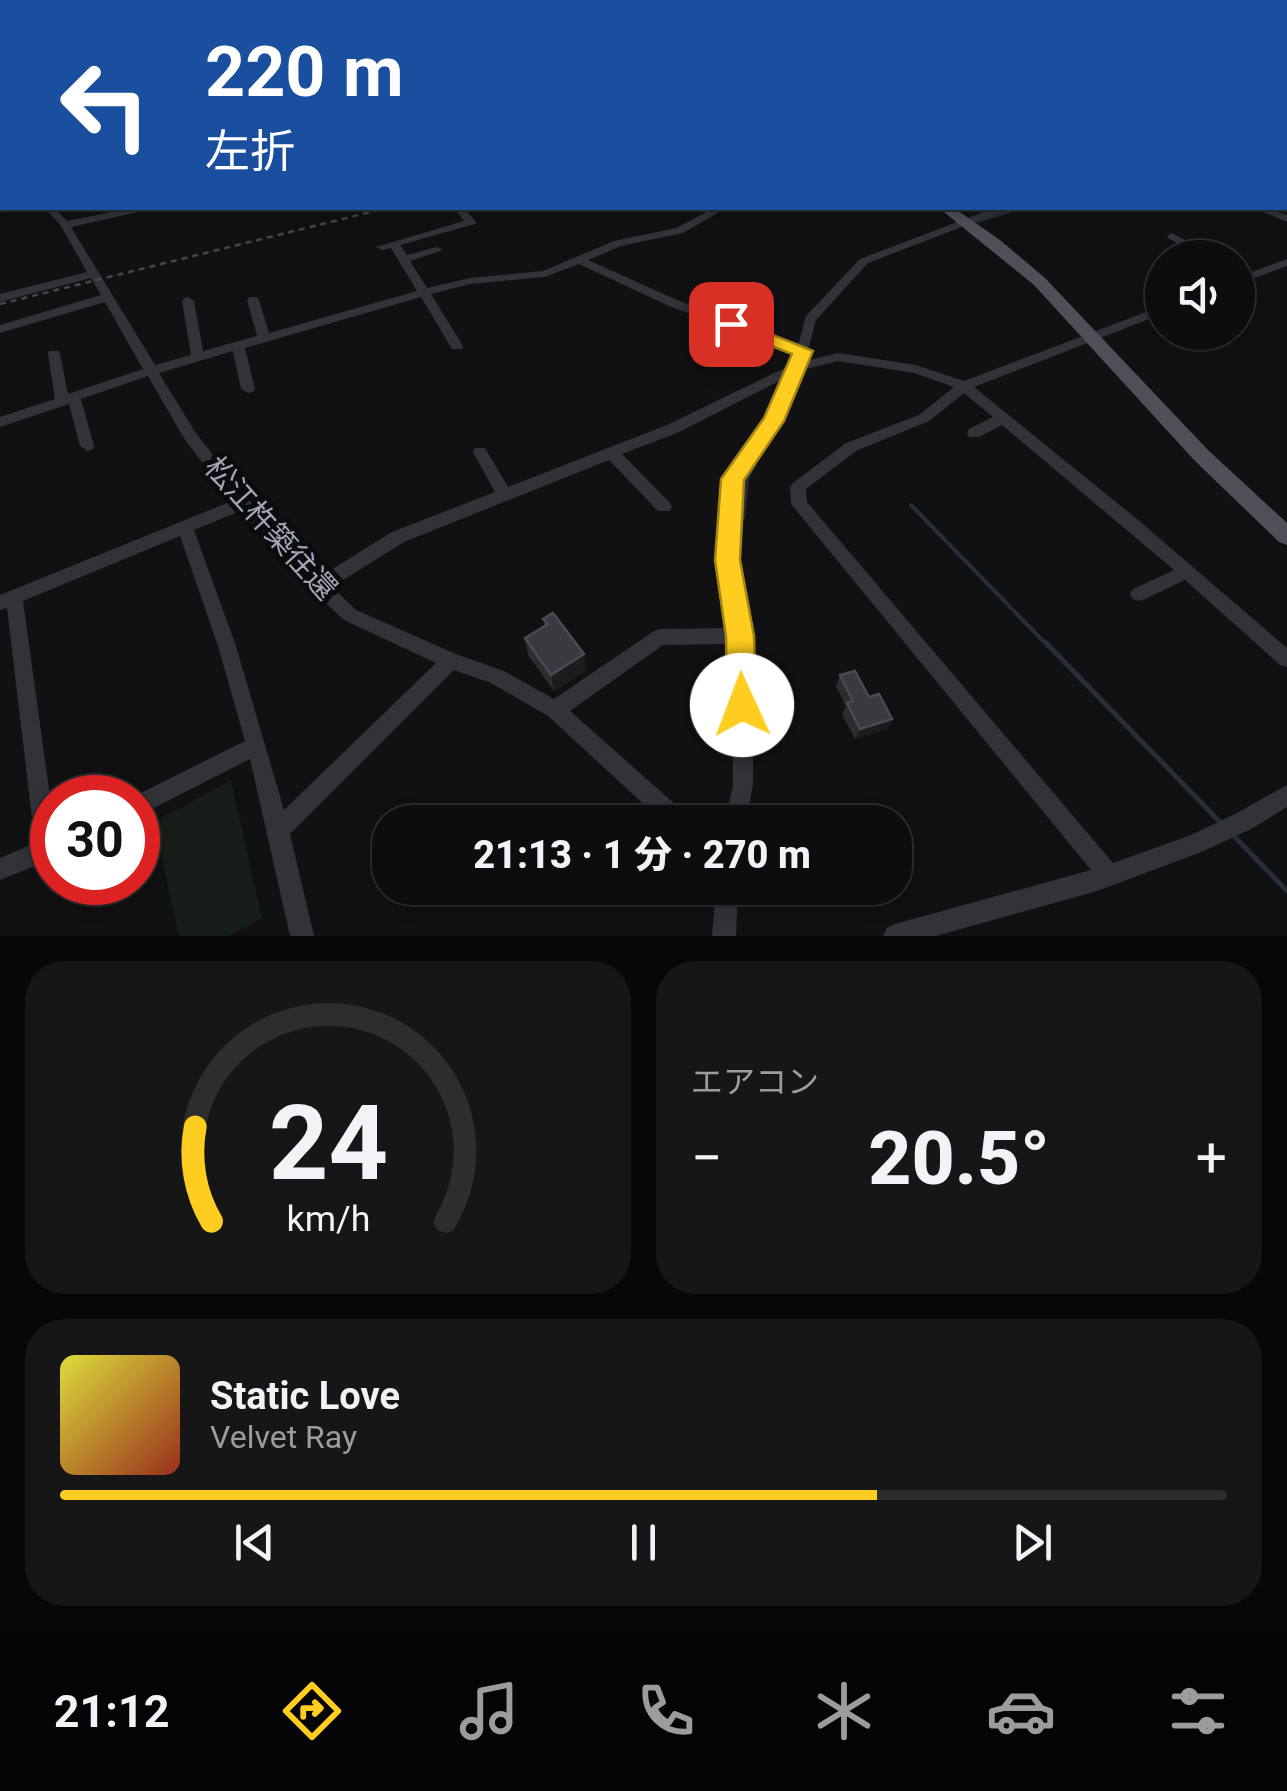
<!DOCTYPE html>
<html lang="ja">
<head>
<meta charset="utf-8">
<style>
  :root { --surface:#0d0d0e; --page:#161617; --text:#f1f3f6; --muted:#9a9c9e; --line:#2d2d2e; --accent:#fecd1f }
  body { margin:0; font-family:Roboto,"Noto Sans JP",sans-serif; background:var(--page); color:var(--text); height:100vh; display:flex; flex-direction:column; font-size:38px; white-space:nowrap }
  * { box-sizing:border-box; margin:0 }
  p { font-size:32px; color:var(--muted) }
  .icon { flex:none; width:55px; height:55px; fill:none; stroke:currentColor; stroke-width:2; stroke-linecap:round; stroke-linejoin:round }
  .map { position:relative; height:936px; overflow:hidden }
  .sheet { display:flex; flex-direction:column; gap:25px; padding:25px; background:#070708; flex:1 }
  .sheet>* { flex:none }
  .hud { position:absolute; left:0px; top:0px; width:1288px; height:210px; box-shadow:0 5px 15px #0003,0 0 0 2px var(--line); background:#1a4fa0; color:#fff; overflow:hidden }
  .fabs { position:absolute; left:1145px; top:240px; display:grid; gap:20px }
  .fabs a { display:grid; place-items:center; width:110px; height:110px; border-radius:50%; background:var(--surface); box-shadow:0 5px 15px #0003,0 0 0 2px var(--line); font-size:50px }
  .speed { position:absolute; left:30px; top:775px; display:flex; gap:20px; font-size:50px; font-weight:700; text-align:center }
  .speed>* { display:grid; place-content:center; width:130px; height:130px; border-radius:50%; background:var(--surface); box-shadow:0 5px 15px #0003,0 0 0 2px var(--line); line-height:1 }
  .speed .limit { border:15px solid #d22; background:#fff; color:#111 }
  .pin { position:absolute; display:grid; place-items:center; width:85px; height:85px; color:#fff; margin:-42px; border-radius:20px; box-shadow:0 5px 15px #0006 }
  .me { position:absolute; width:110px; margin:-55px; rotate:358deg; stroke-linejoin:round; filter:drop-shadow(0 0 8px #0008) }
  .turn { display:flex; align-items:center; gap:35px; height:210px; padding:0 40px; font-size:45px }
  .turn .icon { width:130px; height:130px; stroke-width:2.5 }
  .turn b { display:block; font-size:70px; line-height:85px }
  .big { font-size:75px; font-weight:800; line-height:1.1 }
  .sheet .widget { flex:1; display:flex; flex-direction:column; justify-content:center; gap:15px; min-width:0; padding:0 35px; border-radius:40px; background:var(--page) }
  .sheet .dial { align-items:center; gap:0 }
  .dial svg { height:260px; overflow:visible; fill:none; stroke:var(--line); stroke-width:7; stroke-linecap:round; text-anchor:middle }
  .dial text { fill:var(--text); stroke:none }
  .song { display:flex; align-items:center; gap:30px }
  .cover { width:120px; height:120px; border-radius:15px; background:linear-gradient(135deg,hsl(60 70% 55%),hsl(10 70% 35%)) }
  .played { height:10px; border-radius:5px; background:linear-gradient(90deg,var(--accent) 70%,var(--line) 70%) }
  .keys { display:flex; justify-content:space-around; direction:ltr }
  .heat { display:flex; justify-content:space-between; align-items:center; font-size:55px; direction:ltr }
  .sheet .tiles { flex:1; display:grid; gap:25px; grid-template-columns:1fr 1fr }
  .widget:last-child { grid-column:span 2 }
  .trip { position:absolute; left:372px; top:805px; width:540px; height:100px; border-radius:40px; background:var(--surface); box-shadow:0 5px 15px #0003,0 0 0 2px var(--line); font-weight:800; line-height:100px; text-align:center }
  .dock { display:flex; height:160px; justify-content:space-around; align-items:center; background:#050506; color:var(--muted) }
  .dock .icon { width:70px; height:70px }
  .dock .selected { color:var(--accent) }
  .dock b { font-size:45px; color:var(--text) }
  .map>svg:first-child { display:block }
  .green { fill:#171e19 }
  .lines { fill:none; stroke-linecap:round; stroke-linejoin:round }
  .stream-far2 { stroke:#272e37; stroke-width:2.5 }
  .stream-far1 { stroke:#272e37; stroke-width:4 }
  .stream { stroke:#272e37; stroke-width:5 }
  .canal { fill:#272e37; fill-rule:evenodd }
  .minor { fill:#323238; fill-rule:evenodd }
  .major { fill:#4e4f57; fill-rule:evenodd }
  .rail { stroke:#45464d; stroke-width:2.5; stroke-dasharray:6 5; stroke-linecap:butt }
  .wall { fill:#2d2d31 }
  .shaded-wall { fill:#1c1c1f }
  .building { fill:#393a3f; stroke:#4a4b52; stroke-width:2.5 }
  .route { fill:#fecd1f; stroke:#a58514; stroke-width:2.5 }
  .labels { text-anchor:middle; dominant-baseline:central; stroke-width:10; stroke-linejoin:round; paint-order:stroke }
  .street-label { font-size:30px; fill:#a2a5b5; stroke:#0c0c0e }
</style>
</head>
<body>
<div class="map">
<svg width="1287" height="936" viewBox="0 0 1287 936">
  <rect width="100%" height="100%" fill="#111113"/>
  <path class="green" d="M231,780L262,918L229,936H179L154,822Z"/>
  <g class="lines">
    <path class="stream-far2" d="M453,2L466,0"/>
    <path class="stream-far1" d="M911,505L1048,646"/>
    <g class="stream">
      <path d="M1046,643L1222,824"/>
      <path d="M1232,834L1287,891"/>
    </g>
    <g class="canal">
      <path d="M1011,208H1026L977,223L972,220Z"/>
      <path d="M750,459L757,464L749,479L745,518L743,522H731L729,518L733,478L745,460Z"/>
    </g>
    <g class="minor">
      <path d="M990,0H1062L987,2Z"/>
      <path d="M1087,0H1095L1097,2H1090Z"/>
      <rect x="1285" y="10" width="2" height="5"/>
      <rect x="1285" y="28" width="2" height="5"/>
      <rect x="1285" y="55" width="2" height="4"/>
      <path d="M1285,128L1287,129V136L1285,135Z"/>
      <rect x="0" y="151" width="2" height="6"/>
      <path d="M2,165V171L0,172V166Z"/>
      <rect x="1285" y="178" width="2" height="6"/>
      <path d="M45,208H55L67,221L131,208H148L147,210L71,227L155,365L191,355L182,301L184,298L188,297L194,301L203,351L257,336L247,300L249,297H257L259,300L269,333L417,291L391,248L382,250L376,247L464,221L454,208H464L476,222L475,224L400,245L407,255L437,247L443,250L410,261L427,288L470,278L543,271L614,241L676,228L714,208H726L683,233L621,246L588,260L677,300L798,345L806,316L860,259L994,208H1007L1006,210L868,263L816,320L805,361L838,353L916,365L964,381L1162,306V314L974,387L1137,519L1287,648V667L1280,665L1185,580L1145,599L1139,601L1133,599L1130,594L1133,589L1174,570L1002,425L979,437H969L967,433L969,429L993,417L964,393L929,421L856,451L806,489L807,502L1113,863L1191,835L1235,814L1287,785V807L1251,829L1204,851L1097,891L936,936H883L887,928L895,924L1091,870L791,504L790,487L793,483L846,443L919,415L954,387L914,373L838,361L802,370L781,421L740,480L735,560L749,636L753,739V785L746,822H725L733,785L731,644L663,645L570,711L686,814L688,822H663L548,716L491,683L454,670L290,834L314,936H290L250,759L138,816V798H131L245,741L218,646L180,536L23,601L52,811V859L0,880V858L35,843L7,608L0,610V595L232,501L185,440L148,376L81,399L94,446L92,450L87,451L80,446L69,404L0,427V417L55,399L48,354L49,351H59L60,354L68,394L143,369L105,302L0,333V325L101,295L91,278L0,302V294L87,272L61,226ZM579,264L669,306L796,353L791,365L667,425L508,487L485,448H475L473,452L495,492L392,532L321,576L248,499L195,432L159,373L233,351L241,389L248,393L253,392L255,389L245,348L421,297L452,349H462L463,346L431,294L470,284L545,277ZM785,378L768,419L724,479L719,560L730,628L660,629L654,631L554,699L504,671L456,654L356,610L332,587L404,542L609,460L658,511H670L672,507L670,503L622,454L677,433ZM240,511L313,591L344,620L436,663L284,810L236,646L194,530Z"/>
      <path d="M1253,208H1266L1287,215V222Z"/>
      <path d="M1172,233L1216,256L1217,258H1203L1168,238L1167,236Z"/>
      <path d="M1287,259V266L1238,284V277Z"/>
      <path d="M716,888H738L736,936H712Z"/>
    </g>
    <g class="major">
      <path d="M517,0H526L527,2H519Z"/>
      <rect x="0" y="113" width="2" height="7"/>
      <path d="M939,208H954L1000,240L1045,278L1208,450L1287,523V545L1279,542L1194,460L1034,285Z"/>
    </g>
    <g class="rail">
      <path d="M1214,2L1224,0"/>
      <path d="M0,304L387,208"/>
    </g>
  </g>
  <g class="wall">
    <path d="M543,619L584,654L586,671L554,691L528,655L525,638L545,626Z"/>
    <path d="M840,675L869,697L892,719L887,729L855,739L842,714L846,706L836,686Z"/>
  </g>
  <g class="shaded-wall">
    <path d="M584,654L586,671L554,691L551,675Z"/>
    <path d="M892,719L887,729L855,739L860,729Z"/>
  </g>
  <g class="building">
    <path d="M553,613L584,654L551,675L525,638L548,624L543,619Z"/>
    <path d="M855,671L869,697L879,694L892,719L860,729L847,703L853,701L840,675Z"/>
  </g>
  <path class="route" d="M731,318L813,351L784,421L744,480L740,560L754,636L756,705L752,715L742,719L731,715L727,705L726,636L715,560L721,479L764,418L792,354L725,328L722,324Z"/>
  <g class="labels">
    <g class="street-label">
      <text transform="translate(271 528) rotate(48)">松江杵築往還</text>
    </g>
  </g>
</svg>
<div class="fabs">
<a><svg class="icon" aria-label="sound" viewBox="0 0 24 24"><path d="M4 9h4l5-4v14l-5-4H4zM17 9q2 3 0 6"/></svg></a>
</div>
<div class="speed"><div class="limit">30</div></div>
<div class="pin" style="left:731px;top:324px;background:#d93025"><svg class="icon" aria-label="arrive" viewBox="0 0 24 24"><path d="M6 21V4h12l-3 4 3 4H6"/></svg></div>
<svg class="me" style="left:742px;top:705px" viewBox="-20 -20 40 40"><circle r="19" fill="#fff"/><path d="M0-13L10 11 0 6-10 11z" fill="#fecd1f"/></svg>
<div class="trip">21:13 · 1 分 · 270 m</div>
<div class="hud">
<div class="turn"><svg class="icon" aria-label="left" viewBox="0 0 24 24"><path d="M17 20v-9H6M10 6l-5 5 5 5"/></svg><div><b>220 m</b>左折</div></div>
</div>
</div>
<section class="sheet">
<div class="tiles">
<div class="widget dial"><svg viewBox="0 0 100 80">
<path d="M14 69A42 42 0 1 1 86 69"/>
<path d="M14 69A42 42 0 0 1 9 40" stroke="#fecd1f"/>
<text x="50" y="56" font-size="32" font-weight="700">24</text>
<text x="50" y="72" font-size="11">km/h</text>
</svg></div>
<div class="widget"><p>エアコン</p>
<div class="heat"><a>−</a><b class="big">20.5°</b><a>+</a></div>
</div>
<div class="widget">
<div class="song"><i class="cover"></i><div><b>Static Love</b><p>Velvet Ray</p></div></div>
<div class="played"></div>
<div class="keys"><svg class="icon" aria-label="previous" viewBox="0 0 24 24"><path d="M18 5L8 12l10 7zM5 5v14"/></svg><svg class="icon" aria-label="pause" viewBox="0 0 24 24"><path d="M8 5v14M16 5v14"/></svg><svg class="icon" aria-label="next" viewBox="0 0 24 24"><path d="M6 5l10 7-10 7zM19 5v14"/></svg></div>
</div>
</div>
</section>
<nav class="dock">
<b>21:12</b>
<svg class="icon selected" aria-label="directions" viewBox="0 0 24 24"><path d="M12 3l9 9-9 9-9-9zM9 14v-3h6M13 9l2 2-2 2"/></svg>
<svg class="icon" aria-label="music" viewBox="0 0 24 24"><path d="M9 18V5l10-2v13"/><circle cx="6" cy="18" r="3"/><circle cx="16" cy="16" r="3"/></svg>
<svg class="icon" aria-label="phone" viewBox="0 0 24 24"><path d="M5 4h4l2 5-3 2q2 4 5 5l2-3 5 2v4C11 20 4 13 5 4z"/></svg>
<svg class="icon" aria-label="climate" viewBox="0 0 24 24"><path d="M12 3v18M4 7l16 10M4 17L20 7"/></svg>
<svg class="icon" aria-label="car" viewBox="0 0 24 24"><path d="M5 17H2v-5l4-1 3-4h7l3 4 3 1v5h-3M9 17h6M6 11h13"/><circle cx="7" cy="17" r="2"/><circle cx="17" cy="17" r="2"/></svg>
<svg class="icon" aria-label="filters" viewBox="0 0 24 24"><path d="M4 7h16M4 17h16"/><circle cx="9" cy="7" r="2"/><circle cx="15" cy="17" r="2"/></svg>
</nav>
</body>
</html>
